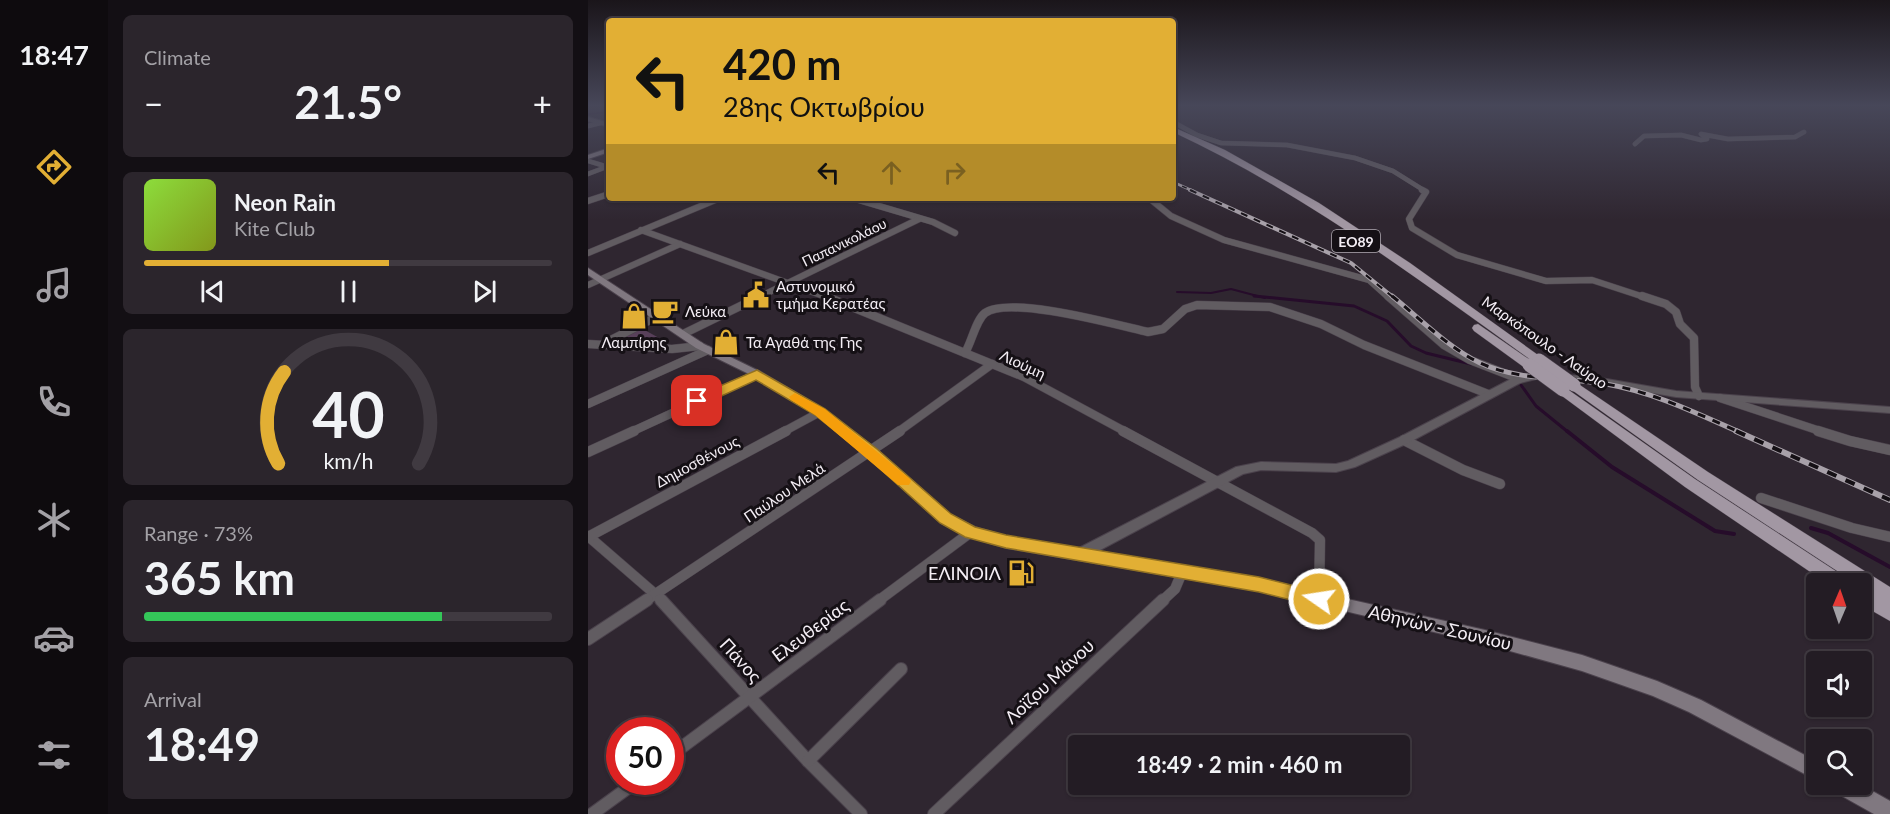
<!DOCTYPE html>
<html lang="en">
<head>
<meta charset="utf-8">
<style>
  :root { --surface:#231c24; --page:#2b252c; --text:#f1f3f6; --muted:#a3a1a6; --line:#403a41; --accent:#e2af34 }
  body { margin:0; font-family:Lato,sans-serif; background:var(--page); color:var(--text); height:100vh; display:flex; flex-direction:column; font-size:22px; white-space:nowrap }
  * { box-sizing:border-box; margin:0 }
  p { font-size:20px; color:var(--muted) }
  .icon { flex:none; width:33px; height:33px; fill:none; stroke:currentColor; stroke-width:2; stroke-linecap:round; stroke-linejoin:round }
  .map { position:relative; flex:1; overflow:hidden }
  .sheet { display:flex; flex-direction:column; gap:15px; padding:15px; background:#130f14; width:480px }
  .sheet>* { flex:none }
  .guide { position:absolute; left:18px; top:18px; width:570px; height:183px; border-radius:6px; box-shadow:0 2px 4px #0004,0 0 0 2px var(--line); background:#e2af34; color:#111; overflow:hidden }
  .needle { width:39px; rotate:2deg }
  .buttons { position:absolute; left:1218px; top:573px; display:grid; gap:12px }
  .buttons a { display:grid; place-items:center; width:66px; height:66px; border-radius:6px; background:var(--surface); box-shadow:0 2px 4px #0004,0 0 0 2px var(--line); font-size:30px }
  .speed { position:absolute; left:18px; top:717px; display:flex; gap:12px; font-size:30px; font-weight:700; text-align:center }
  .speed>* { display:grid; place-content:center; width:78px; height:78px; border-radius:50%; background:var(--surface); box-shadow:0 2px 4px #0004,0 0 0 2px var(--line); line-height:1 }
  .speed .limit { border:9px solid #d22; background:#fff; color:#111 }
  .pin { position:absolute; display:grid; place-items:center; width:51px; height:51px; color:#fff; margin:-26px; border-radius:12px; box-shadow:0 3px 9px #0006 }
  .me { position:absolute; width:66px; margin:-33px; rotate:283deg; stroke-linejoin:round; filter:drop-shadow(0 0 4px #0008) }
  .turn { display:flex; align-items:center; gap:21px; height:126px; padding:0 18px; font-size:27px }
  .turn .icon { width:78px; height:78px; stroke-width:2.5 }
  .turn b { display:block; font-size:42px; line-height:51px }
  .lanes { display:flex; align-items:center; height:57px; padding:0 18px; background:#0003; justify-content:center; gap:30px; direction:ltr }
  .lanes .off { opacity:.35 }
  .big { font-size:45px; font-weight:700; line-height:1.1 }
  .sheet .widget { flex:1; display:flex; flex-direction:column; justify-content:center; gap:9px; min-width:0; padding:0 21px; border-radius:9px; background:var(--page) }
  .sheet .dial { align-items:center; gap:0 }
  .dial svg { height:156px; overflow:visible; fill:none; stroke:var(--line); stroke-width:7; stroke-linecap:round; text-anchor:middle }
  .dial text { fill:var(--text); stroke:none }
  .song { display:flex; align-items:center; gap:18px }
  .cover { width:72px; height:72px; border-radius:9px; background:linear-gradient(135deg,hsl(90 70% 55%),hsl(70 70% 35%)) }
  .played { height:6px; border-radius:3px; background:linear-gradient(90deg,var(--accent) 60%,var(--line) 60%) }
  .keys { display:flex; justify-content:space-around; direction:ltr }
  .heat { display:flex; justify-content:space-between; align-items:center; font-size:33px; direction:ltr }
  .charge { height:9px; border-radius:4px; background:linear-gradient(90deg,#34c759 73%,var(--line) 0) }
  .trip { position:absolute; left:480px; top:735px; width:342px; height:60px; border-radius:6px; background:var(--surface); box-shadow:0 2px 4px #0004,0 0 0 2px var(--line); font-weight:700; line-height:60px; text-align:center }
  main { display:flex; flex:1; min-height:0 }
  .menu { display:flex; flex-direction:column; width:108px; justify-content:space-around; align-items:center; background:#0e0b0e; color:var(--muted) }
  .menu .icon { width:42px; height:42px }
  .menu .selected { color:var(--accent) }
  .menu b { font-size:27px; color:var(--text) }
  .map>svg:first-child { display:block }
  .green { fill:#58405a }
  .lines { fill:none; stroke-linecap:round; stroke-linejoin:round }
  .stream-far3 { stroke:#260c2a; stroke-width:1.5 }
  .stream-far2 { stroke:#260c2a; stroke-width:2 }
  .stream-far1 { stroke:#260c2a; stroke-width:3 }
  .stream { stroke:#260c2a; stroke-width:4 }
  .minor-far4-casing { stroke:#4b424c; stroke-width:5 }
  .minor-far3-casing { stroke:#4b424c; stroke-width:7 }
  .minor-far2-casing { stroke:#4b424c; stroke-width:9 }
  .minor-far1-casing { stroke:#4b424c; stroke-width:11 }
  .minor-casing { stroke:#4b424c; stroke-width:14 }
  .tertiary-casing { stroke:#4b424c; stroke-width:2 }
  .secondary-casing { stroke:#4b424c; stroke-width:2 }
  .trunk-casing { stroke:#4b424c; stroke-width:1 }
  .minor-far4 { stroke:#615c61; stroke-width:4.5 }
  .minor-far3 { stroke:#615c61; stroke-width:6 }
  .minor-far2 { stroke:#615c61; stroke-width:8 }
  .minor-far1 { stroke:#615c61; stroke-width:10 }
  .minor { stroke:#615c61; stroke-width:12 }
  .tertiary { fill:#615c61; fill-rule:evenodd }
  .secondary { fill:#807880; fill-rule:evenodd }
  .trunk { fill:#a297a3; fill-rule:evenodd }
  .rail-far3-casing { stroke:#a8a1a9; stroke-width:3 }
  .rail-far2-casing { stroke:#a8a1a9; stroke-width:4 }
  .rail-far1-casing { stroke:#a8a1a9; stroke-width:5 }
  .rail-casing { stroke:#a8a1a9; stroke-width:6 }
  .rail-far3 { stroke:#151015; stroke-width:1.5; stroke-dasharray:5; stroke-linecap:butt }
  .rail-far2 { stroke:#151015; stroke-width:2; stroke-dasharray:7; stroke-linecap:butt }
  .rail-far1 { stroke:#151015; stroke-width:3; stroke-dasharray:8; stroke-linecap:butt }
  .rail { stroke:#151015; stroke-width:4; stroke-dasharray:10; stroke-linecap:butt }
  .trunk-bridge-casing { stroke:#4b424c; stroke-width:14; stroke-linecap:butt }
  .trunk-bridge { stroke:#a297a3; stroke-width:13 }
  .route { fill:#e2af34; stroke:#937222; stroke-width:1.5 }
  .slow { fill:#f59e0b }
  .labels { text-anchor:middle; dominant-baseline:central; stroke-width:6; stroke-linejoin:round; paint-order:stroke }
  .shield { fill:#151015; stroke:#b1abb2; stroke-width:1.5 }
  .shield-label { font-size:14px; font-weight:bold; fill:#f4eef5 }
  .far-street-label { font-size:14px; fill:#f4eef5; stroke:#151015 }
  .poi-label { font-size:15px; fill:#f4eef5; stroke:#151015; text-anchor:start }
  .street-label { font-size:15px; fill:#f4eef5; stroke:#151015 }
  .near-poi-label { font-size:18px; fill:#f4eef5; stroke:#151015; text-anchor:end }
  .near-street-label { font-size:18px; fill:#f4eef5; stroke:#151015 }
</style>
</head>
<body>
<main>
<nav class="menu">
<b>18:47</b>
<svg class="icon selected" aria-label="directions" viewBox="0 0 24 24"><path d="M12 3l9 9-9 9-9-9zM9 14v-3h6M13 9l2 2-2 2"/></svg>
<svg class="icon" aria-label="music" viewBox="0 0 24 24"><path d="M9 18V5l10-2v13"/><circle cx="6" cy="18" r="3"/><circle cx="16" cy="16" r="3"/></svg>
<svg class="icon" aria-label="phone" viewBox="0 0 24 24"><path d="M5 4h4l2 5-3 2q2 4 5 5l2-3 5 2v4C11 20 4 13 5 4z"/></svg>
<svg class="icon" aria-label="climate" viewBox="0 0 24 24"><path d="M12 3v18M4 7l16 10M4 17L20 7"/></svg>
<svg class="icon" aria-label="car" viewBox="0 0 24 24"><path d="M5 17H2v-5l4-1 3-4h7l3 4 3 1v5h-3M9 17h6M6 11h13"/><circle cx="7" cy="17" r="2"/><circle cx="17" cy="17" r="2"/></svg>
<svg class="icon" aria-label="filters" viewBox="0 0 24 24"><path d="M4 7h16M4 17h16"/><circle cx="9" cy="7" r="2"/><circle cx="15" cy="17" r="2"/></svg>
</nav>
<section class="sheet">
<div class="widget"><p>Climate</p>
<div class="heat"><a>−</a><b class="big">21.5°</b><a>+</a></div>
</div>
<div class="widget">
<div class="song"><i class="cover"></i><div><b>Neon Rain</b><p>Kite Club</p></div></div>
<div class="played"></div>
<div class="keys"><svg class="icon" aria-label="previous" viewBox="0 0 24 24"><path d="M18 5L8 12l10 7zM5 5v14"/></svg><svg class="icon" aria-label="pause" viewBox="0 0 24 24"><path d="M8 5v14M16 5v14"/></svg><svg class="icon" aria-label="next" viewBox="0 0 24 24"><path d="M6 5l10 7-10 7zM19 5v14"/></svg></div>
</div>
<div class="widget dial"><svg viewBox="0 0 100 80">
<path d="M14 69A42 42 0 1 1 86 69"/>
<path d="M14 69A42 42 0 0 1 17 22" stroke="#e2af34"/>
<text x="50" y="56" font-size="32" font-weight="700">40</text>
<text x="50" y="72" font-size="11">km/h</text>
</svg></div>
<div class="widget"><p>Range · 73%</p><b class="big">365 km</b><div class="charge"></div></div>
<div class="widget"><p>Arrival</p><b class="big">18:49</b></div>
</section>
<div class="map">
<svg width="1302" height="814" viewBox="0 0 1302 814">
  <rect width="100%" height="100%" fill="#2f2630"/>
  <path class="green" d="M51,327L73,339L64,344L22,341Z"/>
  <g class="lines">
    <path class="stream-far3" d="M0,114L21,112"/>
    <path class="stream-far2" d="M589,292L623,293L643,289L677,298"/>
    <g class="stream-far1">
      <path d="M666,296L766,306L799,321L823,346L838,353L883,364"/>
      <path d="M933,385L948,406L980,432"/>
    </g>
    <g class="stream">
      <path d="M979,431L1024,467L1127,531L1146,534"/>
      <path d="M1223,528L1240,533L1302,567"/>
    </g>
    <g class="minor-far4-casing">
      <g id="minor-far4">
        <path d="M585,122L609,135L633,143L699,145L767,158L805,171L837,191"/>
        <path d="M0,126L12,123"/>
        <path d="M1047,144L1056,136L1093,135L1113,140L1119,139L1113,134L1140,139L1207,137L1216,132"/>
        <path d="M0,161L20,167"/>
        <path d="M0,174L21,166"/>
      </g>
    </g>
    <g class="minor-far3-casing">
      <g id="minor-far3">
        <path d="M834,190L838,192L821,219L824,228L869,255L958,281L1004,280L1059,298"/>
        <path d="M264,198L345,222L367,233"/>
        <path d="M561,198L583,216L636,240L781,280L801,298"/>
        <path d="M0,201L21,194"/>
        <path d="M53,230L241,298"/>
        <path d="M0,253L132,198"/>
        <path d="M0,285L92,244"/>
        <path d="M169,298L331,219"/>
      </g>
    </g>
    <g class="minor-far2-casing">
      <g id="minor-far2">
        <path d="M237,296L436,377L538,432"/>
        <path d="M800,296L856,345L882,360L931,379"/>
        <path d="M1054,296L1078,304L1088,312L1092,324L1106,338L1107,387L1111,396"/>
        <path d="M95,334L173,296"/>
        <path d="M0,344L84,349L112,346"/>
        <path d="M13,345L68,317"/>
        <path d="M377,353C384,341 388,320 397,313C421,295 529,325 560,332L575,329L597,309L609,305L682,307L733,324L776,345L900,394"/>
        <path d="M1132,398L1235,432"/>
        <path d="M0,404L120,350"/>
        <path d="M43,432L169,374"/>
        <path d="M195,432L232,412"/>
        <path d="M310,432L404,364"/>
      </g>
    </g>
    <g class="minor-far1-casing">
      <g id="minor-far1">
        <path d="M535,431L724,533L732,540L731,599"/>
        <path d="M1230,431L1262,441L1302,450"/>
        <path d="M816,440L875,470L912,484"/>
        <path d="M0,452L46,431"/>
        <path d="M1173,498L1264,528L1302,537"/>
        <path d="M0,536L75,601"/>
        <path d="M0,537L198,431"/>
        <path d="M57,601L312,431"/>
        <path d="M290,601L383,532"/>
        <path d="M574,601L587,589L595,570"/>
      </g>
    </g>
    <g class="minor-casing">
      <g id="minor">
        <path d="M73,600L220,761L273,814"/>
        <path d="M0,639L59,600"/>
        <path d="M82,756L292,600"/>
        <path d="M220,761L313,669"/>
        <path d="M4,814L48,782"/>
        <path d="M346,814L575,600"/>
      </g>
    </g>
    <g class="tertiary-casing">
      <g id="tertiary">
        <path d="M0,117L21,123V127L0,121Z"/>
        <path d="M944,374L948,375L949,377L948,379L932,383L820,443L767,467L748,472L673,470L655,474L499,557L494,558L489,557L488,553L489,549L648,467L673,462L748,464L760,461L812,437L925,378Z"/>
        <path d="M979,375L1007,377L1088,391L1302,407V413L1088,397L1007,383L975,380L974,378L975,376Z"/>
      </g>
    </g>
    <g class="secondary-casing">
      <g id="secondary">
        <path d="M21,148V152L0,159V155Z"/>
        <path d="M0,268L116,344L173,372L236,409L288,449L363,515L387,527L418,536L671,579L897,630L994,655L1069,681L1113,700L1228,761V780L1101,712L1065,696L994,671L897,644L671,591L418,548L378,536L353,523L278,455L228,415L165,376L108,348L0,275Z"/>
        <path d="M1243,784H1272L1302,801V814H1286L1245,791Z"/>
      </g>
    </g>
    <g class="trunk-casing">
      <g id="trunk">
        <path d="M585,127L637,150L731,203L822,263L957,360L955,363H947C830,279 716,193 585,132Z"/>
        <path d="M890,324L945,362L947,365L945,368H937L886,331L884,328L886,325Z"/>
        <path d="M986,381L1120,472L1302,587V621L1274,605V589L1279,590L1274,587V584H1269L1110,480L981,388L979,385Z"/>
        <path d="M975,386L1107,479L1260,579L1262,584H1240L1097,487L970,393L968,390L970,387Z"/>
      </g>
    </g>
    <use href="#minor-far4" class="minor-far4"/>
    <use href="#minor-far3" class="minor-far3"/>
    <use href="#minor-far2" class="minor-far2"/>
    <use href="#minor-far1" class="minor-far1"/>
    <use href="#minor" class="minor"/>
    <use href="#tertiary" class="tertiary"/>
    <use href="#secondary" class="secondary"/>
    <use href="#trunk" class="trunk"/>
    <g class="rail-far3-casing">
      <path id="rail-far3" d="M585,182L605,191"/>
    </g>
    <g class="rail-far2-casing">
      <path id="rail-far2" d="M602,190L763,263L806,298"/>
    </g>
    <g class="rail-far1-casing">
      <path id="rail-far1" d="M804,296C830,317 862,349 892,363C931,381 976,377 1018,384C1065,392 1108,413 1151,432"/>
    </g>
    <g class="rail-casing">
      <path id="rail" d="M1148,431L1302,500"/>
    </g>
    <use href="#rail-far3" class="rail-far3"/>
    <use href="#rail-far2" class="rail-far2"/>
    <use href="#rail-far1" class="rail-far1"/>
    <use href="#rail" class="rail"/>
    <g class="trunk-bridge-casing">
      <g id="trunk-bridge">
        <path d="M951,360L986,385"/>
        <path d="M941,365L975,390"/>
      </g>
    </g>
    <use href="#trunk-bridge" class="trunk-bridge"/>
  </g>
  <linearGradient id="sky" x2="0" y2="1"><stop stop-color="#1a151a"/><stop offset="0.48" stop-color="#474759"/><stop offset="1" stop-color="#474759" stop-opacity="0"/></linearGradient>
  <rect width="1302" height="220" fill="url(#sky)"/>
  <path class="route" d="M169,370L237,409L289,449L363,514L387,527L418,535L671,577L731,592L738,594L740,599L738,605L731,607L671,592L418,548L377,537L352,523L278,456L227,415L168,380L114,405L109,406L102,401L104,398Z"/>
  <path class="slow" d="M207,393L237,409L321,478L323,481L321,485H310L227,415L203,400L201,397Z"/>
  <defs>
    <g id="civic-bare" transform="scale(2.07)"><path d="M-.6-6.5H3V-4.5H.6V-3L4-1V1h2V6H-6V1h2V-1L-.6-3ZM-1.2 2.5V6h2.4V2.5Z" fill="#e2af34" stroke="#151015" stroke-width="2.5" paint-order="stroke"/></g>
    <g id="cafe-bare" transform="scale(2.07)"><path d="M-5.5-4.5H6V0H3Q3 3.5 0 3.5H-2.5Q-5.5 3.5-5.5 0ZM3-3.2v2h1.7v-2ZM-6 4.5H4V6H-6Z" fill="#e2af34" stroke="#151015" stroke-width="2.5" paint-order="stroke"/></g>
    <g id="shop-bare" transform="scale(2.07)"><path d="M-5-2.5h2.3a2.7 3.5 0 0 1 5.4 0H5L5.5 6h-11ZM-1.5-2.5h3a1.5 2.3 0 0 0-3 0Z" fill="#e2af34" stroke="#151015" stroke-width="2.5" paint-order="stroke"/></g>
    <g id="fuel-bare" transform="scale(2.07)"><path d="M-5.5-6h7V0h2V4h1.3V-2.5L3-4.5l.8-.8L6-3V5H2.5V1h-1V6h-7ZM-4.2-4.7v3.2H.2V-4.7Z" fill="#e2af34" stroke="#151015" stroke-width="2.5" paint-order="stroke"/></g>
  </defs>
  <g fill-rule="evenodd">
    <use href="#civic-bare" x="168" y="295"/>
    <use href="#cafe-bare" x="77" y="311"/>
    <use href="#shop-bare" x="46" y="316"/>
    <use href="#shop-bare" x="138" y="342"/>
    <use href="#fuel-bare" x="433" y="573"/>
  </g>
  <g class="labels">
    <rect class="shield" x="744" y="230" width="48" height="22" rx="4.5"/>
    <g class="shield-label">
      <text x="768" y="241">ΕΟ89</text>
    </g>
    <g class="far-street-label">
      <text transform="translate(256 242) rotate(-26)">Παπανικολάου</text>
    </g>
    <g class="poi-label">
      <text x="188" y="286">Αστυνομικό<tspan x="188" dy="17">τμήμα Κερατέας</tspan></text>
      <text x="97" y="311">Λεύκα</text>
      <text x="46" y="342" text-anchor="middle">Λαμπίρης</text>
      <text x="158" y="342">Τα Αγαθά της Γης</text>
    </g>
    <g class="street-label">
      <text transform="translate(957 342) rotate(35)">Μαρκόπουλο - Λαύριο</text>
      <text transform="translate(435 364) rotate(25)">Λιούμη</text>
      <text transform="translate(109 461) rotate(-28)">Δημοσθένους</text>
      <text transform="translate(196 492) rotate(-34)">Παύλου Μελά</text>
    </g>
    <g class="near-poi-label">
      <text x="413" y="573">ΕΛΙΝΟΙΛ</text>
    </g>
    <g class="near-street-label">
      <text transform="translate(852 627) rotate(13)">Αθηνών - Σουνίου</text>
      <text transform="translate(222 630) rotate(-37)">Ελευθερίας</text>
      <text transform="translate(153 660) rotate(48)">Πάνος</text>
      <text transform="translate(461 681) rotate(-43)">Λοϊζου Μάνου</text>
    </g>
  </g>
</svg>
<div class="buttons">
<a><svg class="needle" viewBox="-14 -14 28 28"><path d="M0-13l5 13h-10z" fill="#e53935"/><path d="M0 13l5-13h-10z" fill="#a3a1a6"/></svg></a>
<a><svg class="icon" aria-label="sound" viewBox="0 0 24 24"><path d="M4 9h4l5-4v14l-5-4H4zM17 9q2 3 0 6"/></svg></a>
<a><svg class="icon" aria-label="search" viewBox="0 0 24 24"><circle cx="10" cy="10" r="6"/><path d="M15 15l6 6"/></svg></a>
</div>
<div class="speed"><div class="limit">50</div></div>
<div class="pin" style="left:109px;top:401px;background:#d93025"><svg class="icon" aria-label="arrive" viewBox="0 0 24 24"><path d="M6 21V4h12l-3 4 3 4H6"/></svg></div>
<svg class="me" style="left:731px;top:599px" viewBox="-20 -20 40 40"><circle r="17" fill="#e2af34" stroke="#fff" stroke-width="3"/><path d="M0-11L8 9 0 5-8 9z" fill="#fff"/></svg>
<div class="trip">18:49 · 2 min · 460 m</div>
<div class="guide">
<div class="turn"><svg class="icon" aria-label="left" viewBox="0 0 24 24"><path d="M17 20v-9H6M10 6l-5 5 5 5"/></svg><div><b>420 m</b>28ης Οκτωβρίου</div></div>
<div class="lanes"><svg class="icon" aria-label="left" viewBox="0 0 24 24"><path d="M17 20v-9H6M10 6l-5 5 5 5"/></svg><svg class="icon off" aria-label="ahead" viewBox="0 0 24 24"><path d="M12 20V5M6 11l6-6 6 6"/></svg><svg class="icon off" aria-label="right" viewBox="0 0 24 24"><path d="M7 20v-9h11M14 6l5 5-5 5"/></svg></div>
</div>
</div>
</main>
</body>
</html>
